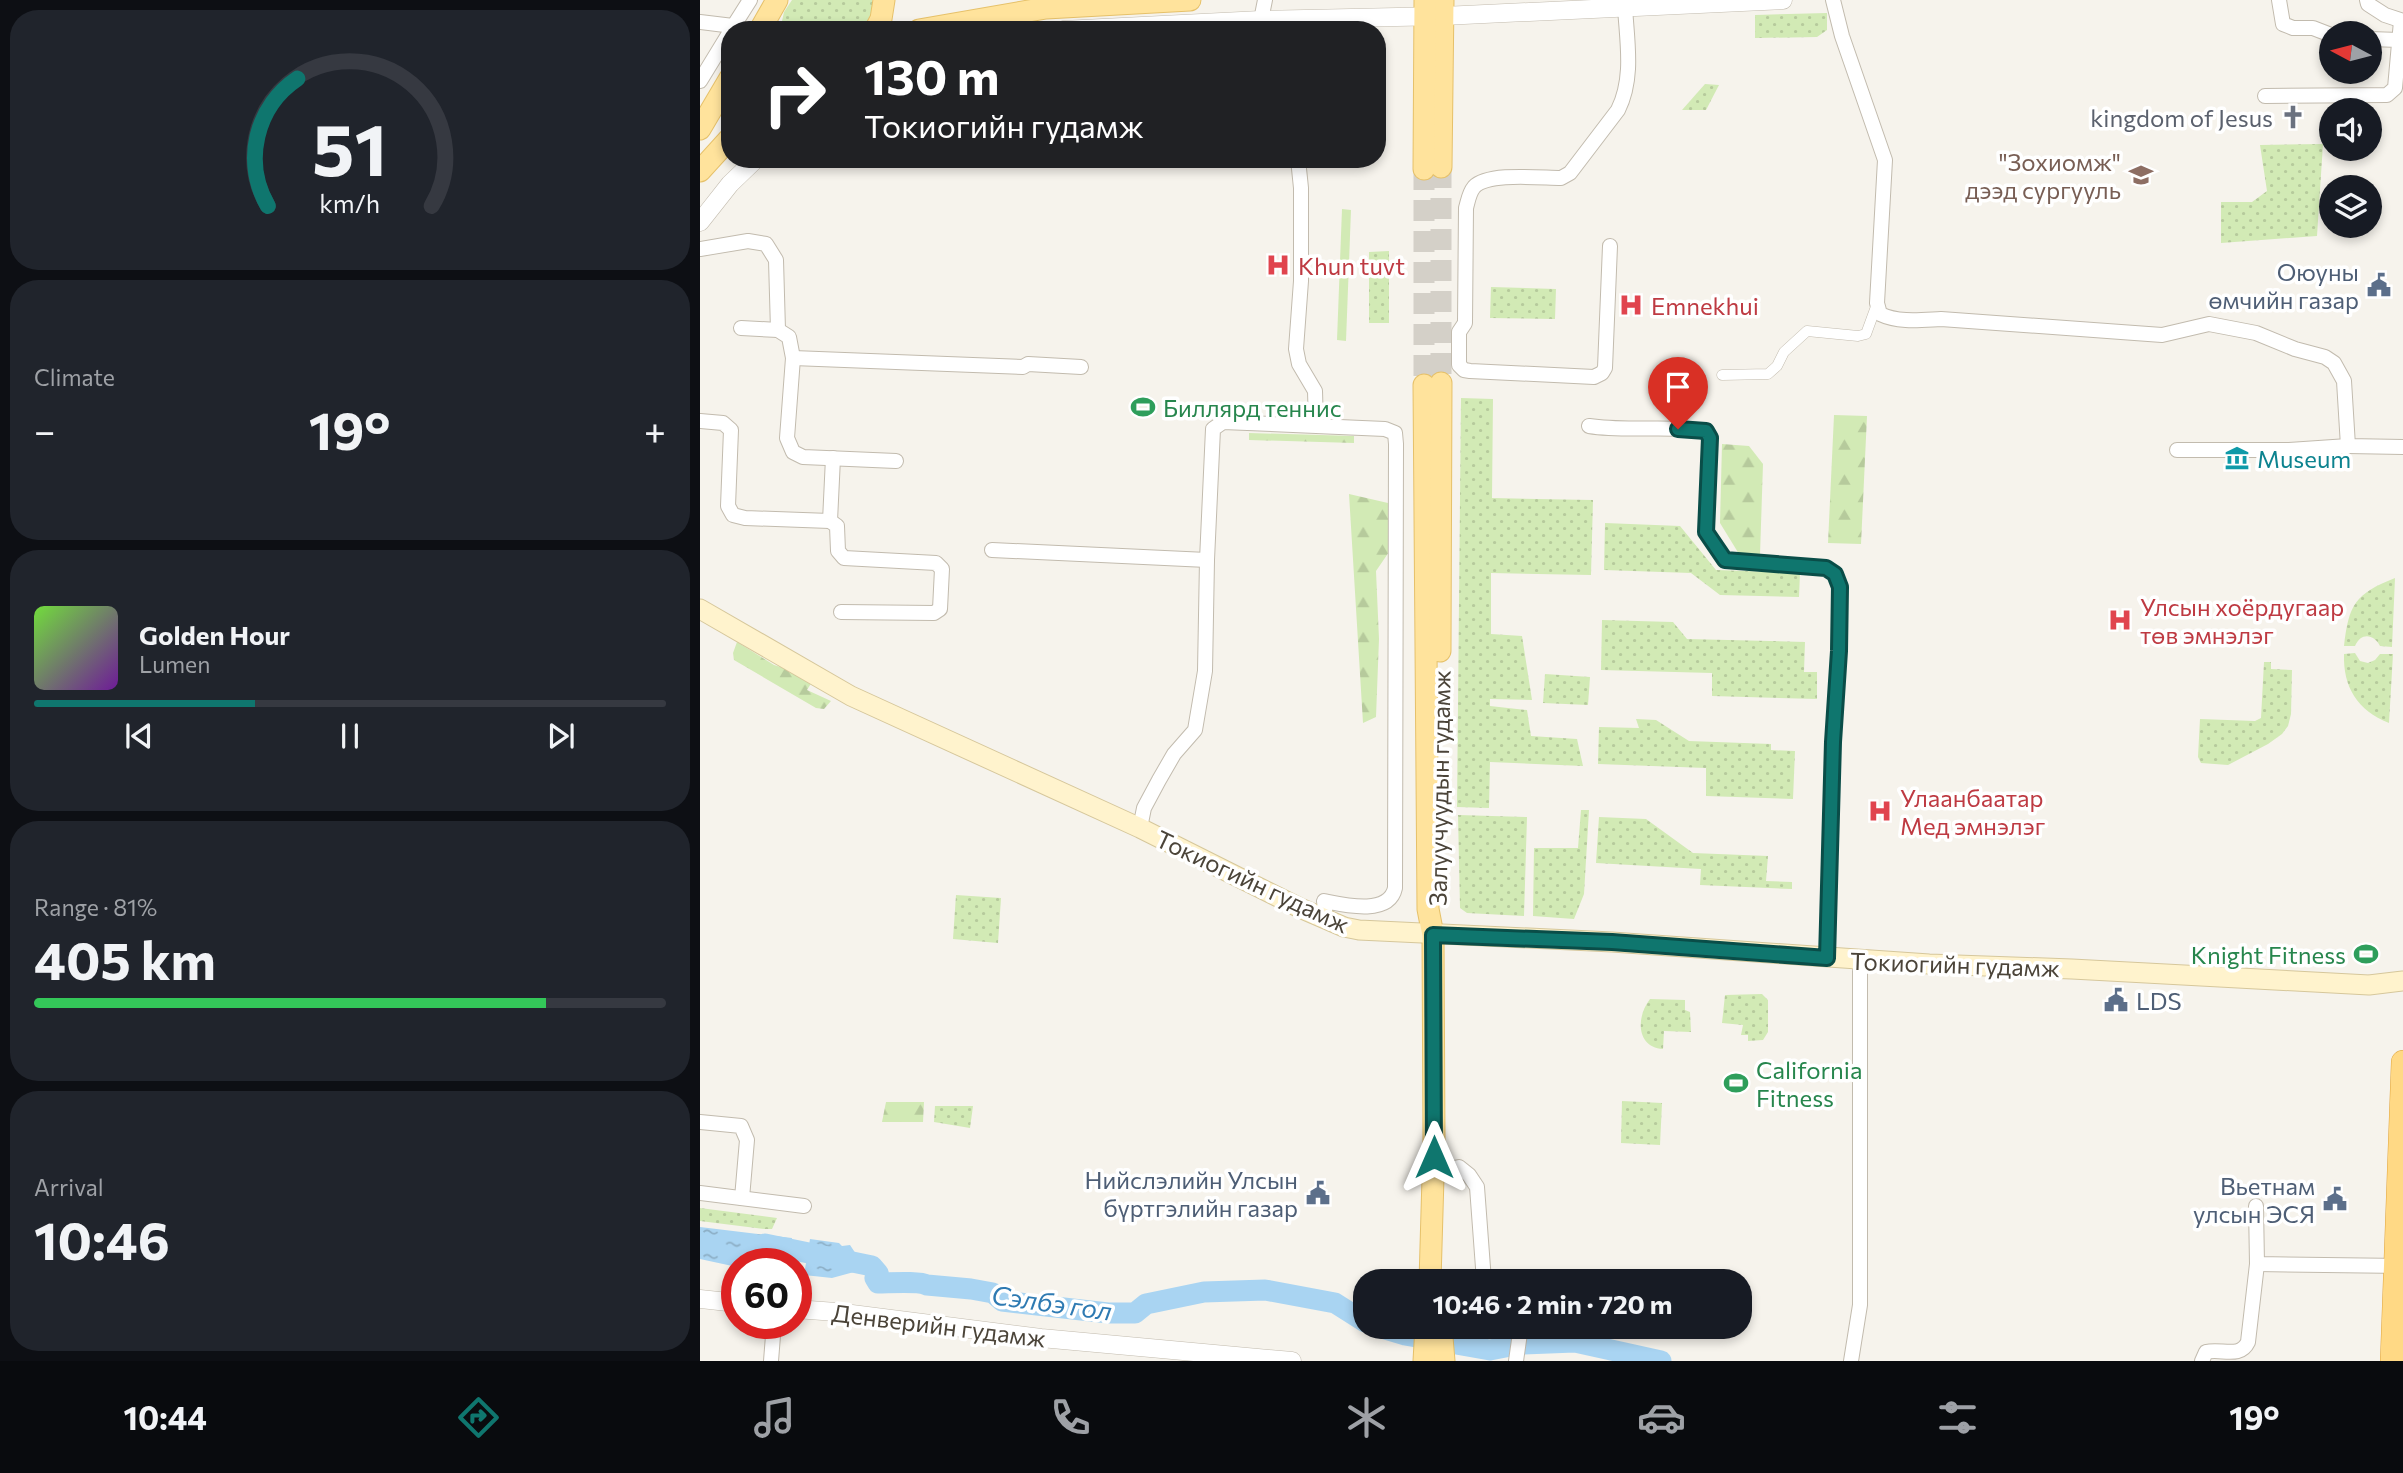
<!DOCTYPE html>
<html lang="en">
<head>
<meta charset="utf-8">
<style>
  :root { --surface:#171b24; --page:#20242c; --text:#f1f3f6; --muted:#9ea1a6; --line:#363941; --accent:#0f766e }
  body { margin:0; font-family:Commissioner,sans-serif; background:var(--page); color:var(--text); height:100vh; display:flex; flex-direction:column; font-size:26px; white-space:nowrap }
  * { box-sizing:border-box; margin:0 }
  p { font-size:23px; color:var(--muted) }
  .icon { flex:none; width:38px; height:38px; fill:none; stroke:currentColor; stroke-width:2; stroke-linecap:round; stroke-linejoin:round }
  .map { position:relative; flex:1; overflow:hidden }
  .drawer { display:flex; flex-direction:column; gap:10px; padding:10px; background:#0d0f14; width:700px }
  .drawer>* { flex:none }
  .top-card { position:absolute; left:21px; top:21px; width:665px; height:147px; border-radius:28px; box-shadow:0 4px 10px #0003; background:#202124; color:#fff; overflow:hidden }
  .needle { width:46px; rotate:277deg }
  .controls { position:absolute; left:1619px; top:21px; display:grid; gap:14px }
  .controls a { display:grid; place-items:center; width:63px; height:63px; border-radius:50%; background:var(--surface); box-shadow:0 4px 10px #0003; font-size:35px }
  .speed { position:absolute; left:21px; top:1248px; display:flex; gap:14px; font-size:35px; font-weight:700; text-align:center }
  .speed>* { display:grid; place-content:center; width:91px; height:91px; border-radius:50%; background:var(--surface); box-shadow:0 4px 10px #0003; line-height:1 }
  .speed .limit { border:10px solid #d22; background:#fff; color:#111 }
  .pin { position:absolute; display:grid; place-items:center; width:60px; height:60px; color:#fff; margin:-72px -30px; border-radius:50% 50% 50% 0; rotate:-45deg; box-shadow:0 0 7px #0007 }
  .pin .icon { rotate:45deg }
  .me { position:absolute; width:77px; margin:-38px; rotate:0deg; stroke-linejoin:round; filter:drop-shadow(0 0 5px #0008) }
  .turn { display:flex; align-items:center; gap:24px; height:147px; padding:0 28px; font-size:32px }
  .turn .icon { width:91px; height:91px; stroke-width:2.5 }
  .turn b { display:block; font-size:49px; line-height:60px }
  .big { font-size:52px; font-weight:700; line-height:1.1 }
  .drawer .widget { flex:1; display:flex; flex-direction:column; justify-content:center; gap:10px; min-width:0; padding:0 24px; border-radius:28px; background:var(--page) }
  .drawer .dial { align-items:center; gap:0 }
  .dial svg { height:182px; overflow:visible; fill:none; stroke:var(--line); stroke-width:7; stroke-linecap:round; text-anchor:middle }
  .dial text { fill:var(--text); stroke:none }
  .song { display:flex; align-items:center; gap:21px }
  .cover { width:84px; height:84px; border-radius:10px; background:linear-gradient(135deg,hsl(100 70% 55%),hsl(280 70% 35%)) }
  .played { height:7px; border-radius:4px; background:linear-gradient(90deg,var(--accent) 35%,var(--line) 35%) }
  .keys { display:flex; justify-content:space-around; direction:ltr }
  .heat { display:flex; justify-content:space-between; align-items:center; font-size:38px; direction:ltr }
  .charge { height:10px; border-radius:5px; background:linear-gradient(90deg,#34c759 81%,var(--line) 0) }
  .trip { position:absolute; left:653px; top:1269px; width:399px; height:70px; border-radius:28px; background:var(--surface); box-shadow:0 4px 10px #0003; font-weight:700; line-height:70px; text-align:center }
  .menu { display:flex; height:112px; justify-content:space-around; align-items:center; background:#090b0e; color:var(--muted) }
  .menu .icon { width:49px; height:49px }
  .menu .current { color:var(--accent) }
  .menu b { font-size:32px; color:var(--text) }
  main { display:flex; flex:1; min-height:0 }
  .map>svg:first-child { display:block }
  .grass { fill:#d2eab5 }
  .forest { fill:url(#forest-firs) }
  .park { fill:url(#park-dots) }
  .water { fill:url(#water-ripples) }
  .lines { fill:none; stroke-linecap:round; stroke-linejoin:round }
  .river { stroke:#a9d4f2; stroke-width:21 }
  .primary-tunnel { stroke:#d4d0c8; stroke-width:21; stroke-dasharray:21 10; stroke-linecap:butt }
  .pedestrian-casing { stroke:#c2bbae; stroke-width:11 }
  .minor-casing { stroke:#c2bbae; stroke-width:16 }
  .tertiary-casing { stroke:#c2bbae; stroke-width:19 }
  .secondary-casing { stroke:#d6c79b; stroke-width:21 }
  .primary-casing { stroke:#e6c16a; stroke-width:23 }
  .trunk-casing { stroke:#e0a43c; stroke-width:24 }
  .pedestrian { stroke:#fff; stroke-width:10 }
  .minor { stroke:#fff; stroke-width:14 }
  .tertiary { stroke:#fff; stroke-width:18 }
  .secondary { stroke:#fff3cd; stroke-width:19 }
  .primary { stroke:#ffe39c; stroke-width:21 }
  .trunk { stroke:#ffd985; stroke-width:23 }
  .route-casing { stroke:#0a4d48; stroke-width:18 }
  .route { stroke:#0f766e; stroke-width:12 }
  .labels { text-anchor:middle; dominant-baseline:central; stroke-width:7; stroke-linejoin:round; paint-order:stroke }
  .worship-label { font-size:24px; fill:#5b616d; stroke:#fff; text-anchor:end }
  .education-label { font-size:24px; fill:#785e54; stroke:#fff; text-anchor:end }
  .health-label { font-size:24px; fill:#be3a42; stroke:#fff; text-anchor:start }
  .service-label { font-size:24px; fill:#4e5e75; stroke:#fff; text-anchor:end }
  .leisure-label { font-size:24px; fill:#27864d; stroke:#fff; text-anchor:start }
  .culture-label { font-size:24px; fill:#0d838f; stroke:#fff; text-anchor:start }
  .street-label { font-size:24px; fill:#4b4439; stroke:#fff }
  .water-label { font-size:26px; font-style:italic; fill:#2e7ab2; stroke:#fff }
</style>
</head>
<body>
<main>
<section class="drawer">
<div class="widget dial"><svg viewBox="0 0 100 80">
<path d="M14 69A42 42 0 1 1 86 69"/>
<path d="M14 69A42 42 0 0 1 27 13" stroke="#0f766e"/>
<text x="50" y="56" font-size="32" font-weight="700">51</text>
<text x="50" y="72" font-size="11">km/h</text>
</svg></div>
<div class="widget"><p>Climate</p>
<div class="heat"><a>−</a><b class="big">19°</b><a>+</a></div>
</div>
<div class="widget">
<div class="song"><i class="cover"></i><div><b>Golden Hour</b><p>Lumen</p></div></div>
<div class="played"></div>
<div class="keys"><svg class="icon" aria-label="previous" viewBox="0 0 24 24"><path d="M18 5L8 12l10 7zM5 5v14"/></svg><svg class="icon" aria-label="pause" viewBox="0 0 24 24"><path d="M8 5v14M16 5v14"/></svg><svg class="icon" aria-label="next" viewBox="0 0 24 24"><path d="M6 5l10 7-10 7zM19 5v14"/></svg></div>
</div>
<div class="widget"><p>Range · 81%</p><b class="big">405 km</b><div class="charge"></div></div>
<div class="widget"><p>Arrival</p><b class="big">10:46</b></div>
</section>
<div class="map">
<svg width="1703" height="1361" viewBox="0 0 1703 1361">
  <defs>
    <pattern id="forest-firs" width="22" height="20" patternUnits="userSpaceOnUse" patternTransform="scale(1.75)"><rect width="22" height="20" fill="#d2eab5"/><path d="M5 1l3.5 6h-7zM16 11l3.5 6h-7z" fill="#b6ca9c"/></pattern>
    <pattern id="park-dots" width="8" height="8" patternUnits="userSpaceOnUse" patternTransform="scale(1.75)"><rect width="8" height="8" fill="#d2eab5"/><path d="M2 2h.1M6 6h.1" fill="none" stroke="#b6ca9c" stroke-width="1.8" stroke-linecap="round"/></pattern>
    <pattern id="water-ripples" width="26" height="14" patternUnits="userSpaceOnUse" patternTransform="scale(1.75)"><rect width="26" height="14" fill="#a9d4f2"/><path d="M2 4q2-2 4 0t4 0M15 11q2-2 4 0t4 0" fill="none" stroke="#8caec5"/></pattern>
  </defs>
  <rect width="100%" height="100%" fill="#f6f3ec"/>
  <path class="grass" d="M642,209L651,210L646,341L637,340Z"/>
  <g class="forest">
    <path d="M1134,415L1167,416L1161,544L1128,543Z"/>
    <path d="M549,433L654,436V443L549,440Z"/>
    <path d="M1022,444L1049,446L1063,464L1060,555L1039,554L1020,523Z"/>
    <path d="M649,494L688,503L689,552L676,571L679,639L676,717L663,723Z"/>
    <path d="M37,642L74,665L90,670L112,682L107,690L131,701L124,709L116,708L34,660L33,653Z"/>
    <path d="M186,1102H224L223,1122H182Z"/>
  </g>
  <g class="park">
    <path d="M92,0H172C174,11 168,22 160,30H80L84,12Z"/>
    <path d="M1127,13V30L1117,37L1055,38V15Z"/>
    <path d="M1005,84L1019,85L1006,110H982Z"/>
    <path d="M1623,144L1617,236L1521,243V202H1552L1567,191L1560,145Z"/>
    <path d="M689,251V323H669V252Z"/>
    <path d="M791,287L856,289L855,319L790,318Z"/>
    <path d="M761,398L793,399L792,498L893,500L891,575L791,573V634L822,636L832,700L790,699V706L827,710L831,736L877,739L883,766L790,762L789,808L757,807Z"/>
    <path d="M905,523L980,526L1016,570L1100,573L1099,597L1020,595L991,573L904,570Z"/>
    <path d="M1695,578L1692,647L1680,646C1674,634 1661,632 1655,646H1644C1649,604 1655,594 1695,578Z"/>
    <path d="M902,620L973,622L987,639L1105,642L1104,672H1117V699L1012,696V673L901,670Z"/>
    <path d="M1655,653L1660,661L1668,663L1675,660L1680,654H1693L1689,723C1657,710 1643,687 1644,654Z"/>
    <path d="M1564,662H1571V669L1592,670L1591,714L1588,726L1582,734L1568,744L1528,765L1501,763L1498,757L1500,719L1555,721L1561,718Z"/>
    <path d="M845,674L890,677L888,705L843,703Z"/>
    <path d="M936,719L956,720L989,741L1071,744V750L1095,751L1093,799L1006,796V768L898,764L899,727L939,728Z"/>
    <path d="M881,810H889L884,894L874,919L833,916L834,848H878Z"/>
    <path d="M758,815L827,817L824,916L767,913L760,908Z"/>
    <path d="M899,817L946,819L993,853L1068,856L1066,881L1092,882V889L1000,885L1001,869L896,863Z"/>
    <path d="M256,895L301,898L298,943L253,939Z"/>
    <path d="M1062,994L1068,1000V1032L1063,1040L1048,1041V1035H1041L1043,1025L1022,1023L1025,995Z"/>
    <path d="M950,999L985,1000V1010L990,1012L991,1032L964,1031L963,1049C936,1047 936,1017 950,999Z"/>
    <path d="M922,1101L962,1103L960,1145L921,1143Z"/>
    <path d="M235,1106H273L270,1128L234,1122Z"/>
    <path d="M0,1208L77,1218L72,1229H65L0,1221Z"/>
  </g>
  <g class="water">
    <path d="M0,1227L92,1238L89,1263L37,1264V1267L0,1259Z"/>
    <path d="M110,1239L139,1243L142,1246L150,1245L156,1254L177,1269L170,1271L165,1269L132,1278L104,1275Z"/>
  </g>
  <g class="lines">
    <g class="river">
      <path d="M65,1244L172,1266L178,1273L175,1278L178,1283C190,1283 219,1281 227,1285L271,1289L293,1293L302,1301L408,1313H435L446,1304L504,1292L565,1290L635,1303L665,1322"/>
      <path d="M675,1326L705,1335L790,1350L821,1344L875,1342L961,1361"/>
    </g>
    <g class="primary-tunnel">
      <path d="M741,167V383"/>
      <path d="M724,169V385"/>
    </g>
    <g class="pedestrian-casing">
      <path id="pedestrian" d="M1022,375L1068,374L1077,366L1084,352L1107,331L1158,336L1166,334L1177,304"/>
    </g>
    <g class="minor-casing">
      <g id="minor">
        <path d="M1133,0L1142,36L1185,160L1177,303L1180,314C1199,323 1221,320 1241,319L1462,335L1509,324L1556,333L1595,349L1625,357L1634,363L1644,381L1648,446L1703,447"/>
        <path d="M1579,0L1583,24L1593,28H1613L1631,35"/>
        <path d="M1667,0L1668,4L1685,15L1703,21"/>
        <path d="M0,22L33,26"/>
        <path d="M31,30L50,0"/>
        <path d="M559,30L565,0"/>
        <path d="M1670,39L1699,40"/>
        <path d="M0,81L30,32"/>
        <path d="M1565,96L1687,95L1695,88L1701,21"/>
        <path d="M598,159L601,188V281L596,349L599,364L615,391L616,425"/>
        <path d="M910,246L905,368L902,373L894,377L770,371L764,370L759,365V332L765,323L766,208C768,201 769,193 774,187C788,172 841,178 861,178L870,173L918,110C934,78 927,42 925,7"/>
        <path d="M0,249L48,241L66,244L76,260L78,330"/>
        <path d="M41,328L78,330L89,337L93,358L87,438L93,452L103,457L196,461"/>
        <path d="M93,358L323,367L328,364L381,367"/>
        <path d="M0,421L23,423L31,430L28,506L33,515L45,518L130,521L137,526L138,551L144,558L236,563L242,569L240,609L234,613L141,612"/>
        <path d="M889,426C927,432 967,425 1006,431L1010,438L1006,532L1025,560L1126,568L1135,574L1140,587L1139,651L1133,742L1127,958"/>
        <path d="M1477,450H1589L1648,446"/>
        <path d="M130,521L133,458"/>
        <path d="M292,550L507,560"/>
        <path d="M440,828L444,808L459,780L474,754L495,730L505,671L507,560L513,429L523,422L685,429L695,433L696,444L695,888C689,916 644,905 624,901L626,920"/>
        <path d="M0,1122L41,1126L47,1140L42,1198"/>
        <path d="M734,1172L759,1167L769,1175L777,1187L784,1281"/>
        <path d="M0,1193L104,1206"/>
        <path d="M1556,1206L1557,1264L1703,1266"/>
        <path d="M71,1361L74,1323"/>
        <path d="M816,1361L821,1326"/>
        <path d="M1151,1361L1160,1305V960"/>
        <path d="M1502,1361L1506,1352C1521,1348 1540,1359 1548,1342L1557,1264"/>
      </g>
    </g>
    <g class="tertiary-casing">
      <g id="tertiary">
        <path d="M363,30L561,20L743,16L1083,0"/>
        <path d="M0,222L30,184L56,159"/>
        <path d="M0,1299L37,1303"/>
        <path d="M96,1309L136,1312L341,1338L592,1361"/>
      </g>
    </g>
    <g class="secondary-casing">
      <path id="secondary" d="M0,609L151,696L440,828L600,908L644,927L659,930L912,942L1229,964L1372,969L1669,985L1703,981"/>
    </g>
    <g class="primary-casing">
      <g id="primary">
        <path d="M60,30L77,0"/>
        <path d="M175,30L181,19L184,0"/>
        <path d="M219,30L346,8L490,0"/>
        <path d="M0,129L30,78"/>
        <path d="M741,167L743,0"/>
        <path d="M724,169L725,0"/>
        <path d="M0,171L30,138"/>
        <path d="M724,385L728,909L733,935L734,1143L730,1281"/>
        <path d="M740,651L741,383"/>
        <path d="M741,1326L744,1361"/>
        <path d="M724,1361L726,1326"/>
      </g>
    </g>
    <g class="trunk-casing">
      <path id="trunk" d="M1692,1361L1703,1062"/>
    </g>
    <use href="#pedestrian" class="pedestrian"/>
    <use href="#minor" class="minor"/>
    <use href="#tertiary" class="tertiary"/>
    <use href="#secondary" class="secondary"/>
    <use href="#primary" class="primary"/>
    <use href="#trunk" class="trunk"/>
  </g>
  <g class="lines">
    <g class="route-casing">
      <path id="route" d="M734,1157L733,935L912,942L1127,958L1133,742L1139,651L1140,587L1135,574L1126,568L1025,560L1006,532L1010,438L1006,431L978,429"/>
    </g>
    <use href="#route" class="route"/>
  </g>
  <defs>
    <g id="church-bare" transform="scale(1.89)"><path d="M-1.2-6h2.4v3.5h3.3v2.4h-3.3V6h-2.4V-.1h-3.3v-2.4h3.3Z" fill="#6b7280" stroke="#fff" stroke-width="2.5" paint-order="stroke"/></g>
    <g id="university-bare" transform="scale(1.89)"><path d="M0-5L7-2L0 1L-7-2ZM-4 1L0 2.5L4 1V4Q0 6-4 4Z" fill="#8d6e63" stroke="#fff" stroke-width="2.5" paint-order="stroke"/></g>
    <g id="hospital-bare" transform="scale(1.89)"><path d="M-5-5h3v3.5h4V-5h3V5h-3V1.5h-4V5h-3Z" fill="#e0444e" stroke="#fff" stroke-width="2.5" paint-order="stroke"/></g>
    <g id="civic-bare" transform="scale(1.89)"><path d="M-.6-6.5H3V-4.5H.6V-3L4-1V1h2V6H-6V1h2V-1L-.6-3ZM-1.2 2.5V6h2.4V2.5Z" fill="#5c6f8a" stroke="#fff" stroke-width="2.5" paint-order="stroke"/></g>
    <g id="stadium-bare" transform="scale(1.89)"><path d="M0-5a6.5 5 0 1 0 0 10a6.5 5 0 1 0 0-10ZM-3.5-1.8h7v3.6h-7Z" fill="#2e9e5b" stroke="#fff" stroke-width="2.5" paint-order="stroke"/></g>
    <g id="museum-bare" transform="scale(1.89)"><path d="M0-6L6-3V-2H-6V-3ZM-5-1h2V3h-2ZM-1-1h2V3h-2ZM3-1h2V3H3ZM-6 4H6V6H-6Z" fill="#0f9aa8" stroke="#fff" stroke-width="2.5" paint-order="stroke"/></g>
  </defs>
  <g fill-rule="evenodd">
    <use href="#church-bare" x="1593" y="117"/>
    <use href="#university-bare" x="1441" y="175"/>
    <use href="#hospital-bare" x="578" y="265"/>
    <use href="#civic-bare" x="1679" y="285"/>
    <use href="#hospital-bare" x="931" y="305"/>
    <use href="#stadium-bare" x="443" y="407"/>
    <use href="#museum-bare" x="1537" y="458"/>
    <use href="#hospital-bare" x="1420" y="620"/>
    <use href="#hospital-bare" x="1180" y="811"/>
    <use href="#stadium-bare" x="1666" y="954"/>
    <use href="#civic-bare" x="1416" y="1000"/>
    <use href="#stadium-bare" x="1036" y="1083"/>
    <use href="#civic-bare" x="618" y="1193"/>
    <use href="#civic-bare" x="1635" y="1199"/>
  </g>
  <g class="labels">
    <g class="worship-label">
      <text x="1573" y="117">kingdom of Jesus</text>
    </g>
    <g class="education-label">
      <text x="1421" y="161">"Зохиомж"<tspan x="1421" dy="28">дээд сургууль</tspan></text>
    </g>
    <g class="health-label">
      <text x="598" y="265">Khun tuvt</text>
      <text x="951" y="305">Emnekhui</text>
      <text x="1440" y="606">Улсын хоёрдугаар<tspan x="1440" dy="28">төв эмнэлэг</tspan></text>
      <text x="1200" y="797">Улаанбаатар<tspan x="1200" dy="28">Мед эмнэлэг</tspan></text>
    </g>
    <g class="service-label">
      <text x="1659" y="271">Оюуны<tspan x="1659" dy="28">өмчийн газар</tspan></text>
      <text x="1436" y="1000" text-anchor="start">LDS</text>
      <text x="598" y="1179">Нийслэлийн Улсын<tspan x="598" dy="28">бүртгэлийн газар</tspan></text>
      <text x="1615" y="1185">Вьетнам<tspan x="1615" dy="28">улсын ЭСЯ</tspan></text>
    </g>
    <g class="leisure-label">
      <text x="463" y="407">Биллярд теннис</text>
      <text x="1646" y="954" text-anchor="end">Knight Fitness</text>
      <text x="1056" y="1069">California<tspan x="1056" dy="28">Fitness</tspan></text>
    </g>
    <g class="culture-label">
      <text x="1557" y="458">Museum</text>
    </g>
    <g class="street-label">
      <text transform="translate(739 788) rotate(-89)">Залуучуудын гудамж</text>
      <text transform="translate(553 881) rotate(25)">Токиогийн гудамж</text>
      <text transform="translate(1255 964) rotate(2)">Токиогийн гудамж</text>
      <text transform="translate(239 1325) rotate(7)">Денверийн гудамж</text>
    </g>
    <g class="water-label">
      <text transform="translate(352 1302) rotate(8)">Сэлбэ гол</text>
    </g>
  </g>
</svg>
<div class="controls">
<a><svg class="needle" viewBox="-14 -14 28 28"><path d="M0-13l5 13h-10z" fill="#e53935"/><path d="M0 13l5-13h-10z" fill="#9ea1a6"/></svg></a>
<a><svg class="icon" aria-label="sound" viewBox="0 0 24 24"><path d="M4 9h4l5-4v14l-5-4H4zM17 9q2 3 0 6"/></svg></a>
<a><svg class="icon" aria-label="layers" viewBox="0 0 24 24"><path d="M12 4l9 5-9 5-9-5zM3 14l9 5 9-5"/></svg></a>
</div>
<div class="speed"><div class="limit">60</div></div>
<div class="pin" style="left:978px;top:429px;background:#d93025"><svg class="icon" aria-label="arrive" viewBox="0 0 24 24"><path d="M6 21V4h12l-3 4 3 4H6"/></svg></div>
<svg class="me" style="left:734px;top:1157px" viewBox="-20 -20 40 40"><path d="M0-17L14 15 0 8-14 15z" fill="#0f766e" stroke="#fff" stroke-width="4"/></svg>
<div class="trip">10:46 · 2 min · 720 m</div>
<div class="top-card">
<div class="turn"><svg class="icon" aria-label="right" viewBox="0 0 24 24"><path d="M7 20v-9h11M14 6l5 5-5 5"/></svg><div><b>130 m</b>Токиогийн гудамж</div></div>
</div>
</div>
</main>
<nav class="menu">
<b>10:44</b>
<svg class="icon current" aria-label="directions" viewBox="0 0 24 24"><path d="M12 3l9 9-9 9-9-9zM9 14v-3h6M13 9l2 2-2 2"/></svg>
<svg class="icon" aria-label="music" viewBox="0 0 24 24"><path d="M9 18V5l10-2v13"/><circle cx="6" cy="18" r="3"/><circle cx="16" cy="16" r="3"/></svg>
<svg class="icon" aria-label="phone" viewBox="0 0 24 24"><path d="M5 4h4l2 5-3 2q2 4 5 5l2-3 5 2v4C11 20 4 13 5 4z"/></svg>
<svg class="icon" aria-label="climate" viewBox="0 0 24 24"><path d="M12 3v18M4 7l16 10M4 17L20 7"/></svg>
<svg class="icon" aria-label="car" viewBox="0 0 24 24"><path d="M5 17H2v-5l4-1 3-4h7l3 4 3 1v5h-3M9 17h6M6 11h13"/><circle cx="7" cy="17" r="2"/><circle cx="17" cy="17" r="2"/></svg>
<svg class="icon" aria-label="filters" viewBox="0 0 24 24"><path d="M4 7h16M4 17h16"/><circle cx="9" cy="7" r="2"/><circle cx="15" cy="17" r="2"/></svg>
<b>19°</b>
</nav>
</body>
</html>
